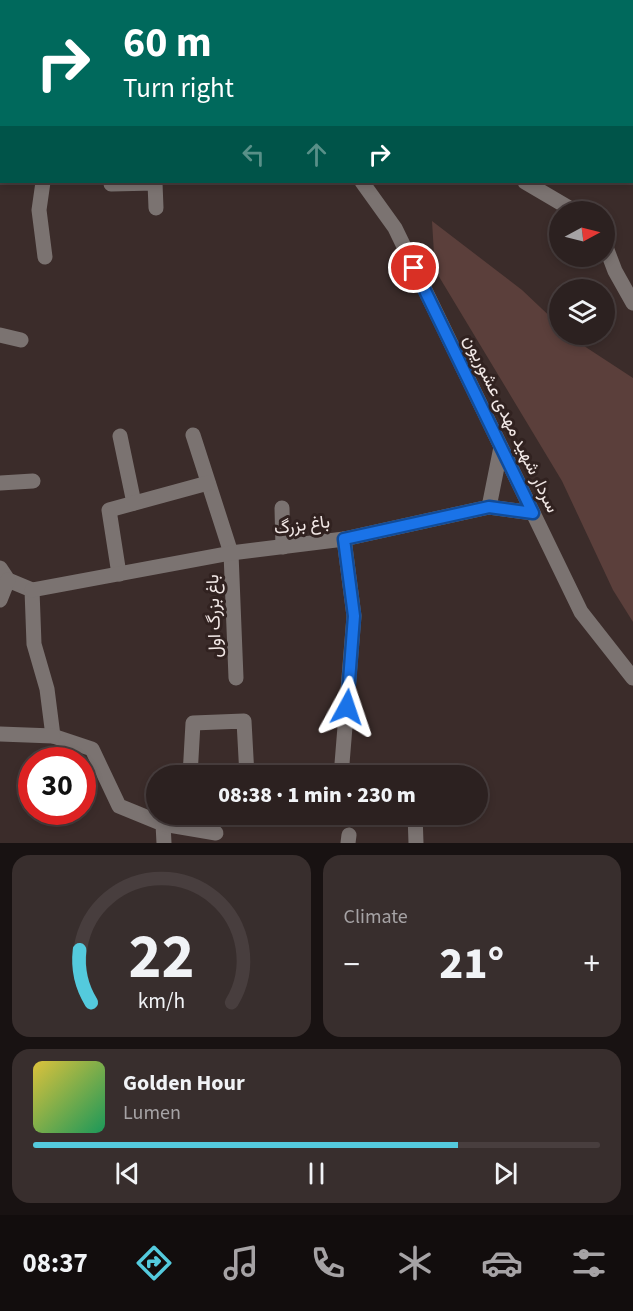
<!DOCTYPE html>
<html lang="en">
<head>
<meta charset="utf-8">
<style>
  :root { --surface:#2c2120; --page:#382e2d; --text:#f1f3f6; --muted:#a6a3a5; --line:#483e3e; --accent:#54cadd }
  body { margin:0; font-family:"Source Sans 3",Vazirmatn,sans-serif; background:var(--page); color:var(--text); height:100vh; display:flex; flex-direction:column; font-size:22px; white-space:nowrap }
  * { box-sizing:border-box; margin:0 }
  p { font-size:20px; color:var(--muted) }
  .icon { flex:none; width:33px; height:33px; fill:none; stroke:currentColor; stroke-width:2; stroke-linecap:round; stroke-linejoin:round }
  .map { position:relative; height:843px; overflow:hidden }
  .panel { display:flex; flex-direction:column; gap:12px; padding:12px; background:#181212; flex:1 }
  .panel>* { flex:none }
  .top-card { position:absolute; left:0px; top:0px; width:633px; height:183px; box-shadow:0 3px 9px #0003,0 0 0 2px var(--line); background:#00695c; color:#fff; overflow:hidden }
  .needle { width:39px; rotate:83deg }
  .buttons { position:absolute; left:549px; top:201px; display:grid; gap:12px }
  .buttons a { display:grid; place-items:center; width:66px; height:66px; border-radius:50%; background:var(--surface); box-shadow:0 3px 9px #0003,0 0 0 2px var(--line); font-size:30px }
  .speed { position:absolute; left:18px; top:747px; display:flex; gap:12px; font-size:30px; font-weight:700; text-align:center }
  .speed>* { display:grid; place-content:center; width:78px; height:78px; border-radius:50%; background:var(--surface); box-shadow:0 3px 9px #0003,0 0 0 2px var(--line); line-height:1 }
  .speed .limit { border:9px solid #d22; background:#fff; color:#111 }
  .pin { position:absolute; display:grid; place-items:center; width:51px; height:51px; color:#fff; margin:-26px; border:3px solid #fff; border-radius:50%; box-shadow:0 2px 6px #0007 }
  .me { position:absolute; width:66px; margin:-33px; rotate:5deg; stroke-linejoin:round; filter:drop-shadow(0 0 4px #0008) }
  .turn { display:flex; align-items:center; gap:21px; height:126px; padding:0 24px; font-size:27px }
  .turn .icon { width:78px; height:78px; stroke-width:2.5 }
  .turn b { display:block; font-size:42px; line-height:51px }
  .lanes { display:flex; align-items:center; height:57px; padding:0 24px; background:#0003; justify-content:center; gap:30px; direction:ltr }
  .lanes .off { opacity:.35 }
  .big { font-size:45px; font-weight:800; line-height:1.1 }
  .panel .widget { flex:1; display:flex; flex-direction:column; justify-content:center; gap:9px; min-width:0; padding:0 21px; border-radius:18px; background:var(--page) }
  .panel .dial { align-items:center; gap:0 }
  .dial svg { height:156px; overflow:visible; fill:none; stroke:var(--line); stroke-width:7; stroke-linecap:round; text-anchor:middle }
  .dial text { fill:var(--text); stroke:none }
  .song { display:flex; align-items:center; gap:18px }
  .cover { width:72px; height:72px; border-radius:9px; background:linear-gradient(135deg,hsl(50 70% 55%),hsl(150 70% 35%)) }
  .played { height:6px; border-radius:3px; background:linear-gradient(90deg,var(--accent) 75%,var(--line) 75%) }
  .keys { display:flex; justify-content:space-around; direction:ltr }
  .heat { display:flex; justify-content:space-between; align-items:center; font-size:33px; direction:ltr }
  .panel .tiles { flex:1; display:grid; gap:12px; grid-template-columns:1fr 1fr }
  .widget:last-child { grid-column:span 2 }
  .trip { position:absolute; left:146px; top:765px; width:342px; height:60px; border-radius:30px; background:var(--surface); box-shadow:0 3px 9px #0003,0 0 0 2px var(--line); font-weight:800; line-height:60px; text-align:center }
  .dock { display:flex; height:96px; justify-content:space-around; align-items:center; background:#120d0d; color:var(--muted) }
  .dock .icon { width:42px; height:42px }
  .dock .on { color:var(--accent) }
  .dock b { font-size:27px; color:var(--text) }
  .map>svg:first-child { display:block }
  .green { fill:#5b3f3b }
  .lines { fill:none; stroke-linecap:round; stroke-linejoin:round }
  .stream { stroke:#300c08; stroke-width:5 }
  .minor { stroke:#7b7371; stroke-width:15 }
  .route-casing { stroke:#114b97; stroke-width:15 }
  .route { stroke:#1a73e8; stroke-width:10 }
  .labels { text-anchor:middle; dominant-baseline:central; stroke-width:6; stroke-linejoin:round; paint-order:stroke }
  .street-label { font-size:18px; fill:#f2e8e6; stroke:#312220 }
</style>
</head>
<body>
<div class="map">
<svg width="633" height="843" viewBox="0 0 633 843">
  <rect width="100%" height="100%" fill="#3b2c2a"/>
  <path class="green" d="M432,221L522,290L559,325L560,334L570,335L581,344L633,378V622L613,590L562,481L435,270Z"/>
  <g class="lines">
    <path class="stream" d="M158,0L161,2"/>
    <g class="minor">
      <path d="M23,0L28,2"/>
      <path d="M386,0L387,2"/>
      <path d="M600,0L607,2"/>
      <path d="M581,2L583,0"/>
      <path d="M632,73V71"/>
      <path d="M632,93H633"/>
      <path d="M0,155H2"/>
      <path d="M43,182L39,210L45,257"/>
      <path d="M111,182V184L155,183L156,208"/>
      <path d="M362,182L395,228L581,612L633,678"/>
      <path d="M525,182L576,212"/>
      <path d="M604,242L615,271L633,303"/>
      <path d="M0,335L21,340"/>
      <path d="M193,435L231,553L236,678"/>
      <path d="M120,436L134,503"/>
      <path d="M0,483L33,481"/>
      <path d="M489,507L501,447"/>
      <path d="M282,508L283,547"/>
      <path d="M0,568L8,580L32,590L34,644L47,689L53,736L92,749L119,806L163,824L164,843"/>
      <path d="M119,574L109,510L208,483"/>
      <path d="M32,590L231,553L344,539L489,507L533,513"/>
      <path d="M0,600L8,580"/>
      <path d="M0,734L53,736"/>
      <path d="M190,776L193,723L244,721L247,776"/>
      <path d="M341,776L354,616L344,539"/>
      <path d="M415,814L416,843"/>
      <path d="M163,824L216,833"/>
      <path d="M348,843L349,835"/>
    </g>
  </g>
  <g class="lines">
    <g class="route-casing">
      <path id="route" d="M347,707L354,616L344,539L489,507L533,513L414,268"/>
    </g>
    <use href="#route" class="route"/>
  </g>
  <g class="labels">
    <g class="street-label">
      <text transform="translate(511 424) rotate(64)">سردار شهید مهدی عشوریون</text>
      <text transform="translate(302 525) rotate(-7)">باغ بزرگ</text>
      <text transform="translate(214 616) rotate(-92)">باغ بزرگ اول</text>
    </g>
  </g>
</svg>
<div class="buttons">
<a><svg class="needle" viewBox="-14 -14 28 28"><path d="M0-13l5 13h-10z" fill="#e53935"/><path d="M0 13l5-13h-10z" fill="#a6a3a5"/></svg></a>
<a><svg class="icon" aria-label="layers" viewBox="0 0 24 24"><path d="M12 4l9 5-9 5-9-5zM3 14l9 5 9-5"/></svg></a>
</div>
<div class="speed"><div class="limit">30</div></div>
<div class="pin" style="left:414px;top:268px;background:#d93025"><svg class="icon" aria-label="arrive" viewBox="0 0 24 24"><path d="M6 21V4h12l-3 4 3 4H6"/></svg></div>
<svg class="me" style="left:347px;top:707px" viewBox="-20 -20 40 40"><path d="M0-17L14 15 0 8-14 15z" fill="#1a73e8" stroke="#fff" stroke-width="4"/></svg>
<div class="trip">08:38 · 1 min · 230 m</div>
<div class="top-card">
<div class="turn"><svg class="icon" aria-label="right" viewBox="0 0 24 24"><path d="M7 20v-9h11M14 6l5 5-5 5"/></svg><div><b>60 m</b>Turn right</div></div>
<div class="lanes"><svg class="icon off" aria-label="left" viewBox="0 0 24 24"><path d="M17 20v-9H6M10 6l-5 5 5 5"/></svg><svg class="icon off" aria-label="ahead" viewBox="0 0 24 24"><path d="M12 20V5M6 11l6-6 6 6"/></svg><svg class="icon" aria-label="right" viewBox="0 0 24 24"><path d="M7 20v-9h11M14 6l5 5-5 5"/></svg></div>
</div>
</div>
<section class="panel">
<div class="tiles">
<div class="widget dial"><svg viewBox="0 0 100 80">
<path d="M14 69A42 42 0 1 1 86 69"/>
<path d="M14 69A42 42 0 0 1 8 42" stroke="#54cadd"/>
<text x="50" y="56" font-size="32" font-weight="700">22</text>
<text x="50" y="72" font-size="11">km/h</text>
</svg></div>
<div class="widget"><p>Climate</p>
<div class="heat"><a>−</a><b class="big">21°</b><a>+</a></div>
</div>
<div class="widget">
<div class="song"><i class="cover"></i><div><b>Golden Hour</b><p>Lumen</p></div></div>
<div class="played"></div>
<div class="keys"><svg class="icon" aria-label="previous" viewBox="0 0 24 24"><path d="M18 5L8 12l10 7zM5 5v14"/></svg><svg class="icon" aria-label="pause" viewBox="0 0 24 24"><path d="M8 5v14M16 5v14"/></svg><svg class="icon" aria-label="next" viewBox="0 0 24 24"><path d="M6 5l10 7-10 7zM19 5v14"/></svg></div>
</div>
</div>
</section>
<nav class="dock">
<b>08:37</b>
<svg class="icon on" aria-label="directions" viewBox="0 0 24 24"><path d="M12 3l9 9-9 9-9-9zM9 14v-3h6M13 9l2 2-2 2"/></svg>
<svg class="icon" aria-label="music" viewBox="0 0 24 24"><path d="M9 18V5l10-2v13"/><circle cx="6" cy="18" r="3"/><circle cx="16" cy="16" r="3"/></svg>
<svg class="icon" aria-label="phone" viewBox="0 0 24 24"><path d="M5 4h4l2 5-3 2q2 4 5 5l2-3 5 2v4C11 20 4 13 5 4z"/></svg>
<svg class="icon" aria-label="climate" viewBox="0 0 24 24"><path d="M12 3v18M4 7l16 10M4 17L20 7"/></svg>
<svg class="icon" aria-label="car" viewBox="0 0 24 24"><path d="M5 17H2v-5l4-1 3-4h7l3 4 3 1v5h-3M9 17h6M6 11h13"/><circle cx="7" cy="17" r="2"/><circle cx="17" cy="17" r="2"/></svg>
<svg class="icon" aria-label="filters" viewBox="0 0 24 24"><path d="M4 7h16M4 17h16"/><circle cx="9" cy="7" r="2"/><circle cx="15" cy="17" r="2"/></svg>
</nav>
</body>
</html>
